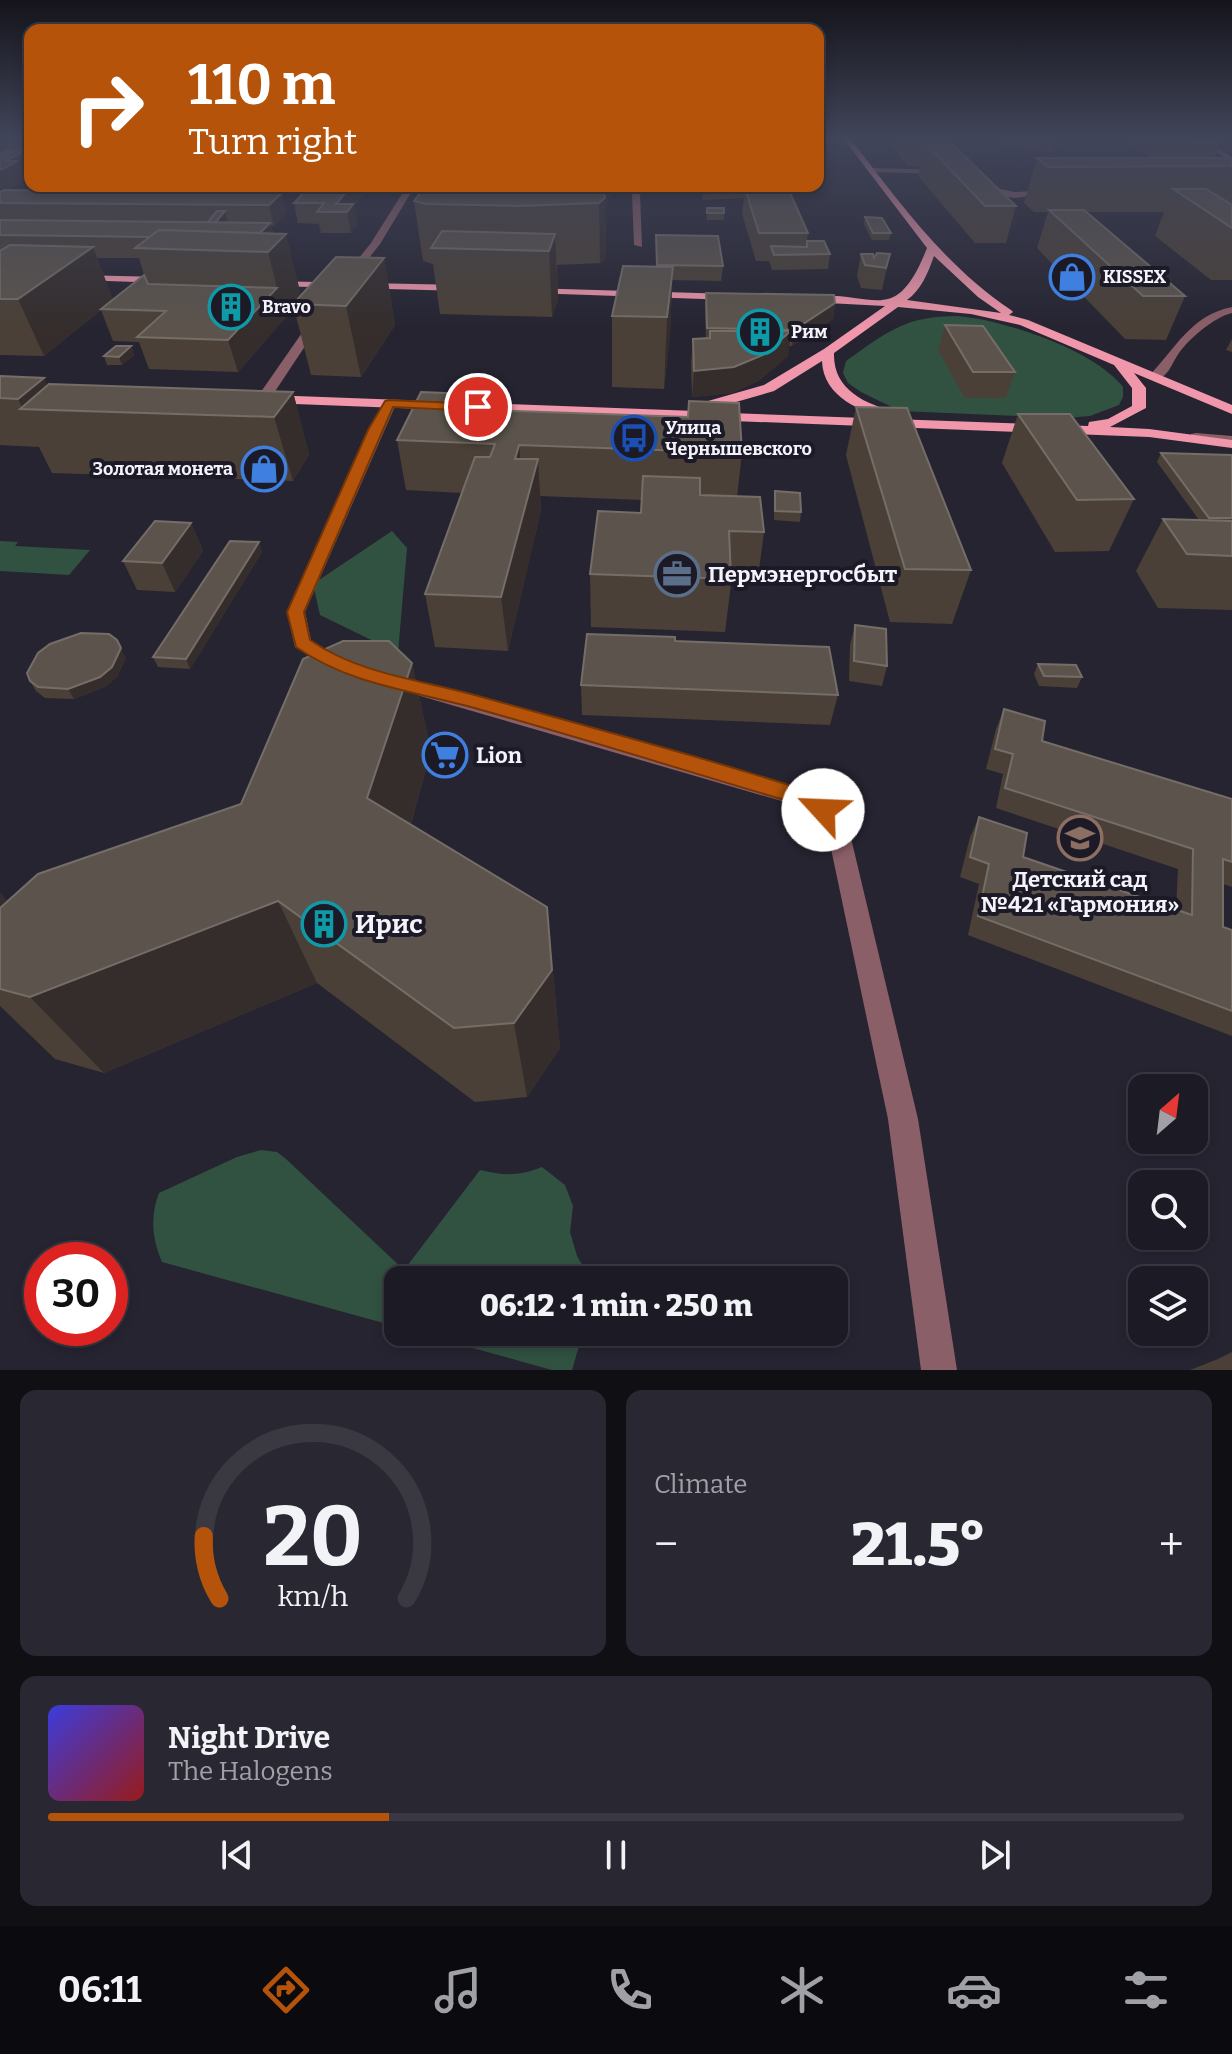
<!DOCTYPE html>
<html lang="en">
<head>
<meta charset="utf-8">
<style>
  :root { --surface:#1c1b25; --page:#292832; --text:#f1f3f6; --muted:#a0a1a7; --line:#3a3942; --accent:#b45309 }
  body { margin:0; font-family:Bitter,serif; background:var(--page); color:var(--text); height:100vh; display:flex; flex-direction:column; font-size:30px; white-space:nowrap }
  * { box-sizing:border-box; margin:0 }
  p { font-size:26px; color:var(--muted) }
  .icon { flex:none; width:44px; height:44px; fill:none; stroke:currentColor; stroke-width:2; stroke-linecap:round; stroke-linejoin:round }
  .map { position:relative; height:1370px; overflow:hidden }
  .side { display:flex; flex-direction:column; gap:20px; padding:20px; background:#0f0f14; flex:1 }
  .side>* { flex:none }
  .banner { position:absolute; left:24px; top:24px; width:800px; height:168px; border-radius:16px; box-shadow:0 4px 12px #0003,0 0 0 2px var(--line); background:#b45309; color:#fff; overflow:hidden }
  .needle { width:52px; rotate:28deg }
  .buttons { position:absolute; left:1128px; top:1074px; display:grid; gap:16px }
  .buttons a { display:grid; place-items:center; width:80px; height:80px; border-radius:16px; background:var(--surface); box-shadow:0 4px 12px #0003,0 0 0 2px var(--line); font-size:40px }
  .speed { position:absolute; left:24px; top:1242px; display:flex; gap:16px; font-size:40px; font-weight:700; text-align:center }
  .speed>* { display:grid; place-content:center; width:104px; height:104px; border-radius:50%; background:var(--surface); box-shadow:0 4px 12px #0003,0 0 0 2px var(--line); line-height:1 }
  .speed .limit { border:12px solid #d22; background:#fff; color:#111 }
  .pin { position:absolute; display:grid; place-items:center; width:68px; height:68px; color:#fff; margin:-34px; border:4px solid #fff; border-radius:50%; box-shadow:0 2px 8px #0007 }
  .me { position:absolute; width:88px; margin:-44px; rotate:295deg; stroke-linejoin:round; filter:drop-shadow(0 0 6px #0008) }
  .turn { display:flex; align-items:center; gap:28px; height:168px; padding:0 32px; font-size:36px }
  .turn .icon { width:104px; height:104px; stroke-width:2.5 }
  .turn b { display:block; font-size:56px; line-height:68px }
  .big { font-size:60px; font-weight:800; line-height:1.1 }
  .side .card { flex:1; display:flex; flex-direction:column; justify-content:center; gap:12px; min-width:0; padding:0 28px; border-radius:16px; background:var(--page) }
  .side .dial { align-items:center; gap:0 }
  .dial svg { height:208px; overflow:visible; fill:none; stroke:var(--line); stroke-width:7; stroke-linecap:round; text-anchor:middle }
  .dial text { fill:var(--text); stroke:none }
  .song { display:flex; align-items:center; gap:24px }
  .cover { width:96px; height:96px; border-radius:12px; background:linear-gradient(135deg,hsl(240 70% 55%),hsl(0 70% 35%)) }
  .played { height:8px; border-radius:4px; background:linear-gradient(90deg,var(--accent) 30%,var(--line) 30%) }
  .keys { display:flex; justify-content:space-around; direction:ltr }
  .heat { display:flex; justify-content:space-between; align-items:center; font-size:44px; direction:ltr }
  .side .tiles { flex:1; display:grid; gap:20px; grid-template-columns:1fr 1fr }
  .card:last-child { grid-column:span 2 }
  .trip { position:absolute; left:384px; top:1266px; width:464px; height:80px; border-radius:16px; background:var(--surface); box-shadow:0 4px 12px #0003,0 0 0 2px var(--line); font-weight:800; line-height:80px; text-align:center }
  .tabs { display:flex; height:128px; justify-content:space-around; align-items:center; background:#0b0b0f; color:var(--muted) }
  .tabs .icon { width:56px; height:56px }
  .tabs .active { color:var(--accent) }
  .tabs b { font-size:36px; color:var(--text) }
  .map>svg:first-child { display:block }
  .green { fill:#315241 }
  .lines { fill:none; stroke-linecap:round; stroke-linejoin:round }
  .minor { fill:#8b5f68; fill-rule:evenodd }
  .major { fill:#f197ab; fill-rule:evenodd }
  .wall { fill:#4a4037; fill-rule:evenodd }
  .shaded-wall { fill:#342d2c }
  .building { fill:#5c544c; stroke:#746d68; stroke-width:2 }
  .route { fill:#b45309; stroke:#753606; stroke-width:2 }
  .labels { text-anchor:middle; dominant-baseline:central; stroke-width:8; stroke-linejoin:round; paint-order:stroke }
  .far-poi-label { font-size:18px; font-weight:bold; fill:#f4f3fc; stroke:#1d1a27; text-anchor:start }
  .poi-label { font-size:22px; font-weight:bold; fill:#f4f3fc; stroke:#1d1a27; text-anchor:start }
  .near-poi-label { font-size:26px; font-weight:bold; fill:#f4f3fc; stroke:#1d1a27; text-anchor:start }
</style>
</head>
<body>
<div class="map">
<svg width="1232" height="1370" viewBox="0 0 1232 1370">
  <rect width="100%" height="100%" fill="#262431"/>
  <g class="green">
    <path d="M957,316C1004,320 1093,349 1123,387V397L1119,405L1090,416L1067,418L900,411L861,392L848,383L843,373L846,361C887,332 905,316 957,316Z"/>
    <path d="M392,531L407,548L398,653L320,615L313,584Z"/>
    <path d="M0,541L18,542L15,546L90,550L69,575L0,571Z"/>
    <path d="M261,1150L277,1152L286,1159L404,1270L480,1170C504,1176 519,1176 542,1167L565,1185L573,1206L570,1232L577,1256L591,1280H398V1327L162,1262C152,1239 150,1216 159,1193L237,1157Z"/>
    <path d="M415,1332H583L572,1370H552Z"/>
  </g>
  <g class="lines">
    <g class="minor">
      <path d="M30,138V143L0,157V152Z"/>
      <path d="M1193,138H1202L1232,157V162Z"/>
      <path d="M871,168L946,170L950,172L946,174L868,172Z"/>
      <path d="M978,184L1014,192L1052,190L1056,193L1014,198L975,189Z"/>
      <path d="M407,186H415L380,244L352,280H344L343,278L371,243Z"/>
      <path d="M622,186H632L640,192L642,247L634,245L632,193Z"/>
      <path d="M1232,307V313C1214,317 1187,340 1177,356C1170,367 1167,381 1150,379L1149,376C1175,349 1191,315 1232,307Z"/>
      <path d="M313,317L323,319L268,402H258L256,399Z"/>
      <path d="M389,400L396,404L305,612L311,640L349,665L339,672L295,647L287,612L368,430L384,401Z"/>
      <path d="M1196,433L1232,436V444L1191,440V434Z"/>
      <path d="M393,674L809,791L845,813L918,1119L957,1370H921L888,1119L826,825L802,807L386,686L383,681Z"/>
    </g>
    <g class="major">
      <path d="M843,138H850C899,202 944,265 1011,310L1013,312L1009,315L1028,320L1232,405V414L1134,373L1146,388V408L1110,427L1149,429L1232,440V448L1149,437L269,403L262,399L269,395L696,411L692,408L694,405L764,385L824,349L885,306L808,302L803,299L804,297C872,287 894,332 927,248ZM934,256L978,297L1001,313L907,300C921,290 928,273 934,256ZM898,307L971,314L1020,325L1114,365L1132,388V406L1108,419L1089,422L1088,426L893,419L899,415L897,412C865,404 833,390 834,353ZM822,361C823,397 861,412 891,419L701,412L774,391Z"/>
      <path d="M76,275L164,277L169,280L164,283L80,280L76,279Z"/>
      <path d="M268,281L464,285L469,288L464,291L272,286L268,285Z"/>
      <path d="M528,288L732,294L737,297L732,300L532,293L528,292Z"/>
    </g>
  </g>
  <g class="wall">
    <path d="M6,138H30V170L23,174L25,180L6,190L43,191L41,186H366V190L354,206L357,224L351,233H321L319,224L298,223L294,203L302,194H282L286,213L274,226H271L273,233L301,295L384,258L395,325L361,377L311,375L294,308L238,372L149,369L139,342L113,341L101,310L44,356L0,355V159L12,153ZM97,258H139L144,275L113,300Z"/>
    <path d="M886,138H940L939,143L1016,206L1006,243H975L918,176L920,166H908Z"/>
    <path d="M968,138H1067L1060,141L1058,149L1049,153Z"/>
    <path d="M1119,138H1211L1220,143L1214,158H1232V280H1211L1155,236L1164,212H1086L1185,296L1166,340L1125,339L1037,248L1048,212H1034L1024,203L1037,158H1151Z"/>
    <path d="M439,186H614V192L605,205L606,258L600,263L557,265L558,299L552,317L440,314L433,264L423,261L414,201Z"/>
    <path d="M701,186H758L759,188H780V186H804L803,193H791L808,233L807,241L830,254L828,269L772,270L769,261H756L742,214L744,198L703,200Z"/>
    <path d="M707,208L724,213V220H707Z"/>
    <path d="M865,217L891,233L889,240H872L864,224Z"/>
    <path d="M656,235L723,266L721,281L672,280L670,334L664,389L612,387V316L656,266Z"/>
    <path d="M861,254L874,258L890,254L882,290L861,288L857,276Z"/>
    <path d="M706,293L835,303L833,319L792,346H789L788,356L760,380L732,393L692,397L691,364L693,339H706L705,308Z"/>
    <path d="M945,325L1015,372L1006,398H965L938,350Z"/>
    <path d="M1232,339V352L1226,350Z"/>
    <path d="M131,346L134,355L122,365H107L104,356Z"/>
    <path d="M0,376L48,385L293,392L309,455L293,481L52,473L39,447L0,445Z"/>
    <path d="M469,394L471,409L742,453L737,497L764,532L757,585L731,584L725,632L591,627L590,574L641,513L642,500L540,496L541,510L508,651L435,647L425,594L462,493L406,490L397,440Z"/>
    <path d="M856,407L971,570L952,624L890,622L846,455Z"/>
    <path d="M1018,414L1134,499L1109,551L1055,552L1002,463Z"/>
    <path d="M1161,453L1232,455V610L1158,608L1136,571L1163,519L1199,520L1157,462Z"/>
    <path d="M775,491L801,512L800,522L774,520V501Z"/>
    <path d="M191,523L203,551L175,592L137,590L123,561Z"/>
    <path d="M259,542L262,552L190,669L158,667L153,657Z"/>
    <path d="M855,625L887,666L882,686L849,681L850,645Z"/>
    <path d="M675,641L838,695L830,725L582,715L581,685Z"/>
    <path d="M126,658L117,677L105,687L74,699L45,698L36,691L30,681Z"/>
    <path d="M412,663L431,751L411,824L547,907L560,1048L527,1097L475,1102L317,983L104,1073L55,1059L0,1006V893L7,901L241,804Z"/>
    <path d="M1038,664L1082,677L1077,688L1039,686L1034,674Z"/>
    <path d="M1004,709L1042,741L1232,799V887L1223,884V927L1232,930V1036L968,935L979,884L960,877L970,837L979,817L1023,857L1176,910L1178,869L996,808L1003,774L986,769L996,729Z"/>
    <path d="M1232,1352V1370H1190L1218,1359Z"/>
  </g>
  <g class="shaded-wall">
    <path d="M1059,138H1067L1060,141L1058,149L1049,153L1053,141Z"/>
    <path d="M30,148V170L23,174L25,180L0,194V170L5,161Z"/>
    <path d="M351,186H366V190L354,206L357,224L351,233L347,212L336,204Z"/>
    <path d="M596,186H614V192L605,205L606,258L600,263L599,203Z"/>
    <path d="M282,193L286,213L274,226L269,205Z"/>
    <path d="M225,211L229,225L208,230Z"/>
    <path d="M270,223L275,244L286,234L302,299L293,304L294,308L238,372L228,340L277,288L268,252L255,238Z"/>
    <path d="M555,234L558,299L552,317L549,251Z"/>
    <path d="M93,247L113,300L44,356L18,299Z"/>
    <path d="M384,258L395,325L361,377L346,306Z"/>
    <path d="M673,267L670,334L664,389L667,317Z"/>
    <path d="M835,303L833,319L792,346L794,330Z"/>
    <path d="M791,331L788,356L760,380L732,393L692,397L694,371Z"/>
    <path d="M131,346L134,355L122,365L119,357Z"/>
    <path d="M44,378L60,410L23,409L18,399Z"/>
    <path d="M293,392L309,455L293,481L274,417Z"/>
    <path d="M469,394L475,442L462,409Z"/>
    <path d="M519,445L524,495L515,459Z"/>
    <path d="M538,459L541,510L508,651L501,597Z"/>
    <path d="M191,523L203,551L175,592L162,563Z"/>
    <path d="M259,542L262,552L190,669L186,659Z"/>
    <path d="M117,640L126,658L117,677L105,687L74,699L68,689Z"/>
    <path d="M412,663L431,751L394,884L367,798Z"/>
    <path d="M0,893L14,910L0,931Z"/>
    <path d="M278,901L317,983L104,1073L30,997Z"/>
    <path d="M547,907L560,1048L527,1097L514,1023Z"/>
  </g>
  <g class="building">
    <path d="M1037,138H1059L1053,141Z"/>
    <path d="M1183,138H1211L1220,143H1192Z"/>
    <path d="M925,143H951L1016,206H985Z"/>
    <path d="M22,147L30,148L5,161H18L0,170V159Z"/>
    <path d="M1037,158H1232V166L1048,167Z"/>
    <path d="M310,186H351L336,204H353L347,212H317L324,203H294Z"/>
    <path d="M439,186H478L545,189V186H602L605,198L599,203L518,206L426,204L414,201L424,188H438Z"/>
    <path d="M702,186H758L759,188H745L744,191L703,193Z"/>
    <path d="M745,188H788L808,233H759Z"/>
    <path d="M1173,189H1206L1232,205V228Z"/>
    <path d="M4,190L282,193L269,205L0,203V192Z"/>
    <rect x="707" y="208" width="17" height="5"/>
    <path d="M1049,210H1084L1185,296H1143Z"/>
    <path d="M217,211H225L215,223H207Z"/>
    <path d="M865,217L882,218L891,233H873Z"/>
    <path d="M0,220L270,223L260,233L159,230L150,237L0,235Z"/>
    <path d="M159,230L286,234L268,252L135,248Z"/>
    <path d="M442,231L555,234L549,251L431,248Z"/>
    <path d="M656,235L718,236L723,266L657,265Z"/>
    <path d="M807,241H824L830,254L774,255L771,246L807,247Z"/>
    <path d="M10,245L93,247L18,299H0V251Z"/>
    <path d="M877,253L890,254L886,268L865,265L861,254H873L874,258Z"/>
    <path d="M336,257L384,258L346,306L293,304Z"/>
    <path d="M623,266L673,267L667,317L612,316Z"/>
    <path d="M144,275L148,284L277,288L228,340L137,337L166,311L101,309Z"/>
    <path d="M706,293L834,295L835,303L794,330L707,328Z"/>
    <path d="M945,325L983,326L1015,372H973Z"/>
    <path d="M710,331H791L763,355L734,367L694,371L693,339L710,338Z"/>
    <path d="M116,346H131L119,357L104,356Z"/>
    <path d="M0,376L44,378L18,399L0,398Z"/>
    <path d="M49,384L293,392L274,417L20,409Z"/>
    <path d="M421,392L469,394L462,409L688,417L689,401L739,403L742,453L519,445L515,459H538L501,597L425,594L475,457H490L495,444L397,440Z"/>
    <path d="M856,407L907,408L971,570L905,569Z"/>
    <path d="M1018,414H1070L1134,499L1077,500Z"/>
    <path d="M1161,453L1232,455V518H1209Z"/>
    <path d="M643,476L700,478V495L760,497L764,532L729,531L731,579L590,574L598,511L641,513Z"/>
    <path d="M775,491L800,493L801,512L775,511Z"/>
    <path d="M1163,519L1232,521V556L1187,554Z"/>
    <path d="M155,521L191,523L162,563L123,561Z"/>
    <path d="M230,541L259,542L186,659L153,657Z"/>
    <path d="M855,625L886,629L887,666L854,661Z"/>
    <path d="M81,633L109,634L117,640L121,648L112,667L100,677L68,689L38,687L30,681L27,673L38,653L50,644Z"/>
    <path d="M587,634L675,637V641L829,647L838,695L581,685Z"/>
    <path d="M343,641H389L412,663L367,798L547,907L552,970L514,1023L454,1028L278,901L30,997L0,989V908L38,874L241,804L303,659Z"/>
    <path d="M1038,664L1076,665L1082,677L1044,676Z"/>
    <path d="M1004,709L1045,721L1042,741L1232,799V862L1223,859V927L1232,930V1011L978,916L989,864L970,857L979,817L1027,833L1023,857L1192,915L1193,849L1005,788L1013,754L995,749Z"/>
  </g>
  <linearGradient id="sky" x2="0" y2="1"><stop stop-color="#15141b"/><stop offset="0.42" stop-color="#41455a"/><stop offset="1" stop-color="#41455a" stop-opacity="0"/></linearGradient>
  <rect width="1232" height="330" fill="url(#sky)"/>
  <path class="route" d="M389,400L478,404L484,407L478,411L393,407L304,612L310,640C358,673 415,679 471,694C586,726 703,757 817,794L834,810L831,816L823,818L803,806L781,799C676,768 572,735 467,706C407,690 347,683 296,647L287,612L368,430L385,401Z"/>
  <defs>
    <g id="shop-ring" transform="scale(2.3)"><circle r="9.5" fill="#1d1a27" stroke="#3f7fe0" stroke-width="1.5"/><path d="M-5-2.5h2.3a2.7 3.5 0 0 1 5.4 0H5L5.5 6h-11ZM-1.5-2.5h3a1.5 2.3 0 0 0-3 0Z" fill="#3f7fe0"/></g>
    <g id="building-ring" transform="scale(2.3)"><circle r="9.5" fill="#1d1a27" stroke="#0f9aa8" stroke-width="1.5"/><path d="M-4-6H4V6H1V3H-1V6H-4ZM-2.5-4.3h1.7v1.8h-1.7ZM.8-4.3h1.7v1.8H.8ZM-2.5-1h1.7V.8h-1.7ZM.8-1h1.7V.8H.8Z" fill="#0f9aa8"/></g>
    <g id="bus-ring" transform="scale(2.3)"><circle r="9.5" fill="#1d1a27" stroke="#1a4fb4" stroke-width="1.5"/><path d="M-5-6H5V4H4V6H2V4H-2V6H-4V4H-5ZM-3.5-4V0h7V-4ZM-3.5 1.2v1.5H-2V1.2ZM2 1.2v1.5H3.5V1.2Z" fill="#1a4fb4"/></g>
    <g id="office-ring" transform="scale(2.3)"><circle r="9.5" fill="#1d1a27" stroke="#5c6f8a" stroke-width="1.5"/><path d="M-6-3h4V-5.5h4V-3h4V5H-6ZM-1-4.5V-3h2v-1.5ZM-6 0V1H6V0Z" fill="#5c6f8a"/></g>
    <g id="supermarket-ring" transform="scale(2.3)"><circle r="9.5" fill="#1d1a27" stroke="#3f7fe0" stroke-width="1.5"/><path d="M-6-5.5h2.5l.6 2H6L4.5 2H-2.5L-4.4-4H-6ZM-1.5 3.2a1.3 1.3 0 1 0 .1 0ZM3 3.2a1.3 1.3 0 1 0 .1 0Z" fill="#3f7fe0"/></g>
    <g id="school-ring" transform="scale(2.3)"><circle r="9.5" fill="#1d1a27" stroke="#8d6e63" stroke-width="1.5"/><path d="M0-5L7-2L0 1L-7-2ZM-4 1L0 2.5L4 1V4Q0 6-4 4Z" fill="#8d6e63"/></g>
  </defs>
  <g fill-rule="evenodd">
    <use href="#shop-ring" x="1072" y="277"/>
    <use href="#building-ring" x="231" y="307"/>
    <use href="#building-ring" x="760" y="332"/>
    <use href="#bus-ring" x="634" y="438"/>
    <use href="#shop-ring" x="264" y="469"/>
    <use href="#office-ring" x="677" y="574"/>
    <use href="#supermarket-ring" x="445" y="755"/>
    <use href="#school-ring" x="1080" y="838"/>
    <use href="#building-ring" x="324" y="924"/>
  </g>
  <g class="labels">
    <g class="far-poi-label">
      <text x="1103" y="277">KISSEX</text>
      <text x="262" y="307">Bravo</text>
      <text x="791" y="332">Рим</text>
      <text x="665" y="428">Улица<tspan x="665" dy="21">Чернышевского</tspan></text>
      <text x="233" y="469" text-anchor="end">Золотая монета</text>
    </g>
    <g class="poi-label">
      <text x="708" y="574">Пермэнергосбыт</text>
      <text x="476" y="755">Lion</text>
      <text x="1080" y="879" text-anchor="middle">Детский сад<tspan x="1080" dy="25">№421 «Гармония»</tspan></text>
    </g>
    <g class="near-poi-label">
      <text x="355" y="924">Ирис</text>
    </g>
  </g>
</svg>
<div class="buttons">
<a><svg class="needle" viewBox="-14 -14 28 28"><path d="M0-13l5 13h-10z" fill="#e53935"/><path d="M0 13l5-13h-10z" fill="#a0a1a7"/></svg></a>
<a><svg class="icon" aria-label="search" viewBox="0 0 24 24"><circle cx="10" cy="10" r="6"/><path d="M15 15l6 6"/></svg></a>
<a><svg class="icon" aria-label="layers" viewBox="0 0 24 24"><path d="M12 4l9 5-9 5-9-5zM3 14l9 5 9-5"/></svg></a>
</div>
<div class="speed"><div class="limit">30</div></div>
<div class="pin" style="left:478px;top:407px;background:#d93025"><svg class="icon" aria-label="arrive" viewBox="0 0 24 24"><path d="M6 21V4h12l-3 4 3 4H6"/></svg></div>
<svg class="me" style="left:823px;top:810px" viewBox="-20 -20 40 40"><circle r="19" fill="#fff"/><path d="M0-13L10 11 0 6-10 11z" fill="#b45309"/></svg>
<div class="trip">06:12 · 1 min · 250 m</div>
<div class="banner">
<div class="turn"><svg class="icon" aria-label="right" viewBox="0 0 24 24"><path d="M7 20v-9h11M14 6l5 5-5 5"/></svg><div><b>110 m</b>Turn right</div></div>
</div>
</div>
<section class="side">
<div class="tiles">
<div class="card dial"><svg viewBox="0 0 100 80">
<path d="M14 69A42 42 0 1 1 86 69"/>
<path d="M14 69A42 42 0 0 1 8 45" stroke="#b45309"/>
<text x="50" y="56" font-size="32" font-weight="700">20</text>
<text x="50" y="72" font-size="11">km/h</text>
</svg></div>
<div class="card"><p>Climate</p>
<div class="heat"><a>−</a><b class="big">21.5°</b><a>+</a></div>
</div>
<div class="card">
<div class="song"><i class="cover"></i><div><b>Night Drive</b><p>The Halogens</p></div></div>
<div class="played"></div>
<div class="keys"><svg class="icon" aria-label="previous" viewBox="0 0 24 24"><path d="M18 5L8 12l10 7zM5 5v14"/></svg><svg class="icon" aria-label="pause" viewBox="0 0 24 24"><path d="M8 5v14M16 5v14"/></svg><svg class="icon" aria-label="next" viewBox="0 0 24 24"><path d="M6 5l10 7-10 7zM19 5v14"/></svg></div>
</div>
</div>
</section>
<nav class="tabs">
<b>06:11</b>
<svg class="icon active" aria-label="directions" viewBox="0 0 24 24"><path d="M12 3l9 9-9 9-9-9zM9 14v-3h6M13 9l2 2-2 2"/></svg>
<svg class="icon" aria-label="music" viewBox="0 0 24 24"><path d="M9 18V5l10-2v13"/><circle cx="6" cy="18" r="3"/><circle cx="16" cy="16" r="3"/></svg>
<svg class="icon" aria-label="phone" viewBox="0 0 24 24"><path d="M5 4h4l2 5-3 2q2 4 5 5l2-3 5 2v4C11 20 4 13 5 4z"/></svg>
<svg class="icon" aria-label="climate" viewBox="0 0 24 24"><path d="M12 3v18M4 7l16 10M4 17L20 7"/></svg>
<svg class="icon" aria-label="car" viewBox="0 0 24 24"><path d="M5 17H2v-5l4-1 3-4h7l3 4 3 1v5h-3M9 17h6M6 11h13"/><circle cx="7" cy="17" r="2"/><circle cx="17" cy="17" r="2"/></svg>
<svg class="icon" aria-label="filters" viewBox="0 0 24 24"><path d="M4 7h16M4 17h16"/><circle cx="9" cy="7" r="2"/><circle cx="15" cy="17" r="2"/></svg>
</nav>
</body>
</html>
